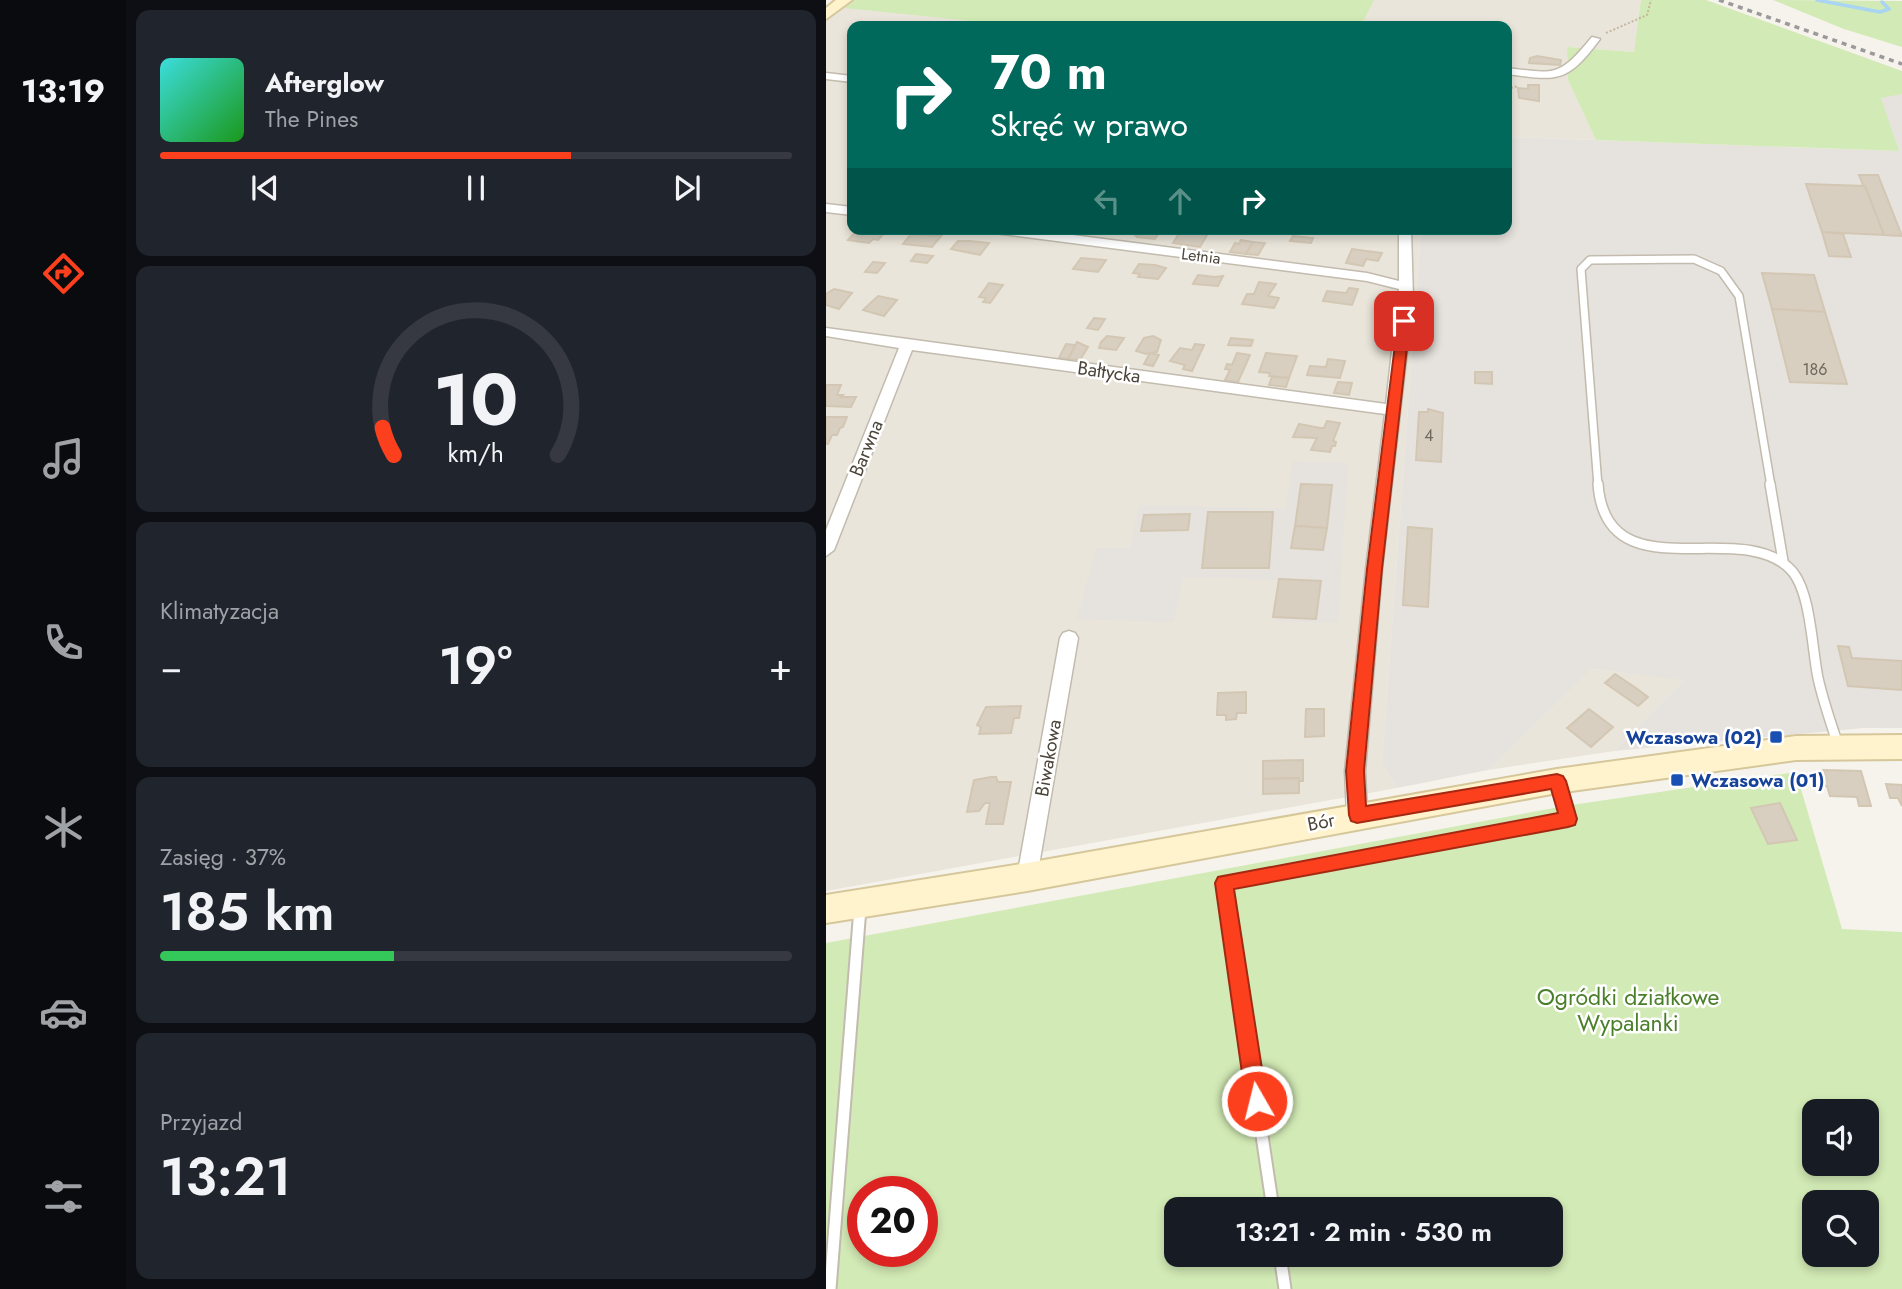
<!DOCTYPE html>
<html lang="pl">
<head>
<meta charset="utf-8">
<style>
  :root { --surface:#171b24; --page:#20242c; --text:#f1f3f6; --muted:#9ea1a6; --line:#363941; --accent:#fc3f1d }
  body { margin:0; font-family:Jost,sans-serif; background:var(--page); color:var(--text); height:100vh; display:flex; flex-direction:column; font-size:26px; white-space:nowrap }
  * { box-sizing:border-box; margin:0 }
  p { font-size:23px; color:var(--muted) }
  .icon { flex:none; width:38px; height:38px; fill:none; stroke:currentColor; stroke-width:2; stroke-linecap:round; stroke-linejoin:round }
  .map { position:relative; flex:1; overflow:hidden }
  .drawer { display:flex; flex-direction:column; gap:10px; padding:10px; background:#0d0f14; width:700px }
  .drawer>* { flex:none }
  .banner { position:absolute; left:21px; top:21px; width:665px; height:214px; border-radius:14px; box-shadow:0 4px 10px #0003; background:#00695c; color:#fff; overflow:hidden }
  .fabs { position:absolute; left:976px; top:1099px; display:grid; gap:14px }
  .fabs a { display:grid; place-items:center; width:77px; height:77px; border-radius:14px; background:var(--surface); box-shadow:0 4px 10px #0003; font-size:35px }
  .speed { position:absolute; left:21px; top:1176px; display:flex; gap:14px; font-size:35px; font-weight:700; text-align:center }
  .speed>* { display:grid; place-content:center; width:91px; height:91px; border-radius:50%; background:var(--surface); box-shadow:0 4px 10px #0003; line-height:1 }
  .speed .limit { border:10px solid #d22; background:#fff; color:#111 }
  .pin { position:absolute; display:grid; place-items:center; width:60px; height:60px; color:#fff; margin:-30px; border-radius:14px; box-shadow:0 4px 10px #0006 }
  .me { position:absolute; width:77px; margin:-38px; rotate:352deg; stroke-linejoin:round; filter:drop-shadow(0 0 5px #0008) }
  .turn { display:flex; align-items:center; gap:24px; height:147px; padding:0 28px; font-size:32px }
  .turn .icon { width:91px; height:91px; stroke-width:2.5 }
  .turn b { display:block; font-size:49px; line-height:60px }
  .lanes { display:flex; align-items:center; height:66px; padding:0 28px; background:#0003; justify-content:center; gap:35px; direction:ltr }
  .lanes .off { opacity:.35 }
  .big { font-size:52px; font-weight:600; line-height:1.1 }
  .drawer .tile { flex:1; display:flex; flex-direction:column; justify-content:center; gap:10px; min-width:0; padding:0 24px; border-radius:14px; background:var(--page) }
  .drawer .dial { align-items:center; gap:0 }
  .dial svg { height:182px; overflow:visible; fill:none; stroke:var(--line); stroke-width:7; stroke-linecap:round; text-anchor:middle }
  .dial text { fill:var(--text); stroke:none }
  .song { display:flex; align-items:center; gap:21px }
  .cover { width:84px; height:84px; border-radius:10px; background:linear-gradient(135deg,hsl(180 70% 55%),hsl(120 70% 35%)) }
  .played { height:7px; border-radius:4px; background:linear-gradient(90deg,var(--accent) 65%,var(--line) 65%) }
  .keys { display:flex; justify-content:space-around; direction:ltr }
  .heat { display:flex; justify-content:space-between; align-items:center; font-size:38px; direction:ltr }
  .charge { height:10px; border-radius:5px; background:linear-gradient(90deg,#34c759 37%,var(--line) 0) }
  .trip { position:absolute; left:338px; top:1197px; width:399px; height:70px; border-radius:14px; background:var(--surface); box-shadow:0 4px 10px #0003; font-weight:600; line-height:70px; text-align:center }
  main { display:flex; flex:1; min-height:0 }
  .tabs { display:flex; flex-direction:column; width:126px; justify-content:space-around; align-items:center; background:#090b0e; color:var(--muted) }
  .tabs .icon { width:49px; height:49px }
  .tabs .current { color:var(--accent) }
  .tabs b { font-size:32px; color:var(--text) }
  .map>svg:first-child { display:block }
  .residential { fill:#eae5da }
  .industrial { fill:#e6e2dd }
  .green { fill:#d2eab5; fill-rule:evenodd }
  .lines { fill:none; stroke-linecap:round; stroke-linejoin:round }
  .stream { stroke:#a9d4f2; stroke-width:3.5 }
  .building { fill:#d8cfc1; stroke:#d3c7b4; stroke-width:2 }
  .lane-far2-casing { stroke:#c2bbae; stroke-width:10 }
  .lane-far1-casing { stroke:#c2bbae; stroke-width:12 }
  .lane-casing { stroke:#c2bbae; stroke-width:15 }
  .street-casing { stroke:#c2bbae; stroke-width:3 }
  .secondary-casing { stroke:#d6c79b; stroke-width:4 }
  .path { stroke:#c4b79f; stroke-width:2; stroke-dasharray:2 2; stroke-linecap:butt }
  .lane-far2 { stroke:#fff; stroke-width:7 }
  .lane-far1 { stroke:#fff; stroke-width:9 }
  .lane { stroke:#fff; stroke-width:11 }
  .street { fill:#fff; fill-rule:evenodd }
  .secondary { fill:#fff3cd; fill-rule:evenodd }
  .rail { stroke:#9a9a9a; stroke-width:3.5; stroke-dasharray:5 5; stroke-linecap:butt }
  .route { fill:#fc3f1d; stroke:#a42913; stroke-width:2 }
  .transit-dot { fill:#1a4fb4; stroke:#fff; stroke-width:2.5 }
  .labels { text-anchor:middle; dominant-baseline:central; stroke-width:5; stroke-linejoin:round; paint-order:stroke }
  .far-street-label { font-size:16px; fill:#4b4439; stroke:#fff }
  .number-label { font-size:16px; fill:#6e675b }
  .street-label { font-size:19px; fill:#4b4439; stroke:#fff }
  .transit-label { font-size:19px; font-weight:bold; fill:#164399; stroke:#fff; text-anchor:end }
  .near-park-label { font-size:23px; fill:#4a7f2a; stroke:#fff }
</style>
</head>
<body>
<main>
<nav class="tabs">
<b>13:19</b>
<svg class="icon current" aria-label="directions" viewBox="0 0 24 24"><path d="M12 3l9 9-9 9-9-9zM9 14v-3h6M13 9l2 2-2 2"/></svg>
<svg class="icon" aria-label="music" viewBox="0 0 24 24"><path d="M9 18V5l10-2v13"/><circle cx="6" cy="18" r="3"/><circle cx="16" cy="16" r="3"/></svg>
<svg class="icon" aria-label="phone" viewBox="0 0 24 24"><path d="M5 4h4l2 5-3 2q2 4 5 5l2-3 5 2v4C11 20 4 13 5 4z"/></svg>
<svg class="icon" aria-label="climate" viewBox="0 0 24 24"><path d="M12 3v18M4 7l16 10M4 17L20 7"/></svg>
<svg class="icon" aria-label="car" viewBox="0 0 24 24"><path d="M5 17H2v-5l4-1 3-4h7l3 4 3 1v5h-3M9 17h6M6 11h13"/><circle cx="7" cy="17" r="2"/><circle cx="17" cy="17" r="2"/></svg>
<svg class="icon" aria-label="filters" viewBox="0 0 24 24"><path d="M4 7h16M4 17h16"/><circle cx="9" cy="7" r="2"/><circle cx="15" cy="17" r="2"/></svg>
</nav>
<section class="drawer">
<div class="tile">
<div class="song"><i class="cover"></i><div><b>Afterglow</b><p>The Pines</p></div></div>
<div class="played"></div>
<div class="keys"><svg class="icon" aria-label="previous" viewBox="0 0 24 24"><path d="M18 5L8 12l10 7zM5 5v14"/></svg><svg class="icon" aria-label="pause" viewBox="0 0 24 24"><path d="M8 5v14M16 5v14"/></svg><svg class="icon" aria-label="next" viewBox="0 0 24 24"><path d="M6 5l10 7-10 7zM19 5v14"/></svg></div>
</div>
<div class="tile dial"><svg viewBox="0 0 100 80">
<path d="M14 69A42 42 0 1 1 86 69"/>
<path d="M14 69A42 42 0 0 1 9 57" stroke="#fc3f1d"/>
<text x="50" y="56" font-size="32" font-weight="700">10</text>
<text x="50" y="72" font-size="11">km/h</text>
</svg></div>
<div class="tile"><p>Klimatyzacja</p>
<div class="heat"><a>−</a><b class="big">19°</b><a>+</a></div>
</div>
<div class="tile"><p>Zasięg · 37%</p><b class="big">185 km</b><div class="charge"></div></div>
<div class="tile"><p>Przyjazd</p><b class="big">13:21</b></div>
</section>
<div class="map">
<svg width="1076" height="1289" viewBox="0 0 1076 1289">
  <rect width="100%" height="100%" fill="#f6f3ec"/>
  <g class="residential">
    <path d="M25,0H815L809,52L741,47L742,80L770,140L681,137V26H26V229H595L556,764L571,788L0,891V21Z"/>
    <path d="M764,669L859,679L788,751L662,770Z"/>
  </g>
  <g class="industrial">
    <path d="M1076,94V728H1038L788,751L858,680L765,669L662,770L571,788L556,764L595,229H681V137L1072,151L1054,97Z"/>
    <path d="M466,461L522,463L512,623L449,621L454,580L357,577L348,622L251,619L270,548H304L313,505L460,509Z"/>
  </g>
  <g class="green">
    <path d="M29,0H548L535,26L507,23L506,26H195L19,8Z"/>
    <path d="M815,0H880L1076,71V94L1055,98L1073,151L770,140L742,80L741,47L808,52Z"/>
    <path d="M947,0L1076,1V47L1018,29Z"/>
    <path d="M970,772L1016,929L1076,932V1289H0V943L739,806ZM989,1111H1041V1164H989ZM37,1192H96V1251H37ZM989,1202H1041V1255H989ZM350,1209H724V1255H350Z"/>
  </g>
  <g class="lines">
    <path class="stream" d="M991,0L1054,12L1063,9L1056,2"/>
  </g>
  <g class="building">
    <path d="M711,56L735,60L734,65L703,63L704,58Z"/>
    <path d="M702,85H713V101L693,98L692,88L702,89Z"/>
    <path d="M1033,175H1052L1076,236L1058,235Z"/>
    <path d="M980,184L1039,186L1058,235L996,232Z"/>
    <path d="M48,229L61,230L52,240L47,239L43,243L22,240L31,230L45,233Z"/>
    <path d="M311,229H335L329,239L311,237L308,234Z"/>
    <path d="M354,232L381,235L374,247L347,243Z"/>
    <path d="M996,232L1017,234L1025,257L1003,256Z"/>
    <path d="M85,234L107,236L116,235L106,247L77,244Z"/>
    <path d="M467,236L487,238L485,243L464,241Z"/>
    <path d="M415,240L427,242L420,254L404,252L409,243L413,244Z"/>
    <path d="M132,241H144L163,243L154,255L125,249Z"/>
    <path d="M427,242L439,243L432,255L420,254Z"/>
    <path d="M526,249L556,253L552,261L540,259L537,266L520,263Z"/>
    <path d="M90,254L107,256L101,263L85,261Z"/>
    <path d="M255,258L280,260L272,272L247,269Z"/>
    <path d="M47,262L59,263L51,273L39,272Z"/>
    <path d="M313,264L329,265L340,268L332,279L312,277L314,274L307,273Z"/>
    <path d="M936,273L988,275L999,312L946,309Z"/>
    <path d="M372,275L389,277L397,276L392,286L367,284Z"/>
    <path d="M433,282L450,284L442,296L453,298L448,308L416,304L421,294H428Z"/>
    <path d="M163,283L177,285L164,303L157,302L160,298L153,297Z"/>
    <path d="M523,288L532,289L526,305L497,301L501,291L520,293Z"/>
    <path d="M8,289L26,293L13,309L0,305V294Z"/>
    <path d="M52,296L71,300L58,316L37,310Z"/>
    <path d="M946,309L999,312L1021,384L964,382Z"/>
    <path d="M268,318L279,319L272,330L261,328Z"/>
    <path d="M281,336L298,338L290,350L273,348L275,342Z"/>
    <path d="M327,336L335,340L331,352L320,354L310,351L318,338Z"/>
    <path d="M405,338L427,340L425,346L402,345Z"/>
    <path d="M251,342L262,347L254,360L242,359Z"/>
    <path d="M240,344L249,345L242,359L233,358Z"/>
    <path d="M369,344L378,345L366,371L357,369L359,365L344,361L354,348L366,350Z"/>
    <path d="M324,353L333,355L327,366L318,364Z"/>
    <path d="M411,353L424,355L412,382L399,380L404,370L399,369L401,364L406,365Z"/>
    <path d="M440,353L471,356L463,378L443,376L444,373L433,372Z"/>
    <path d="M502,359L519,361L514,378L481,375L484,366L500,367Z"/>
    <path d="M649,372H666V384L649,383Z"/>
    <path d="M446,377L463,378L460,387L443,385Z"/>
    <path d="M512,382L526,383L523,395L508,393Z"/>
    <path d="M0,385H15L11,395H17L15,397H30L25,407L0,406Z"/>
    <path d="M602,409L617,413L615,462L590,460L593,412H602Z"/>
    <path d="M0,417H21L17,427L14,428L11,435H6L2,444H0Z"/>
    <path d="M501,421L514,423L507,441L510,442L509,446H506L504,452L485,450L491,438L467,437L473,424L494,428H498Z"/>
    <path d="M475,484L506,485L501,528L469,526Z"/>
    <path d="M382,512H447L443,568H376Z"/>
    <path d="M364,514L362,530L315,531L318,515Z"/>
    <path d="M469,526L501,528L497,550L465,548Z"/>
    <path d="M582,527L606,529L602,607L577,605Z"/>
    <path d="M453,579L495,581L490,619L447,617Z"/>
    <path d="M1012,646L1023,647L1026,658L1076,661V690L1022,686Z"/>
    <path d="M789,674L810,688L822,697L812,706L779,683Z"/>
    <path d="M420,692V713H411L410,719L400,720V715H391L392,693Z"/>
    <path d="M195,706L193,718H188L185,733L153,734L155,727L151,725L160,707Z"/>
    <path d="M480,709H498V736L479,737Z"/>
    <path d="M763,709L787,727L765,747L741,728Z"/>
    <path d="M477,760V781H473V778L437,779V761Z"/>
    <path d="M997,770L1035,771L1045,806H1033L1031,797L1004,796L1001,786H996L995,779L1000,780Z"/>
    <path d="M165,777H170L172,782H185L177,824H160L164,803H159L153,811L141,812L148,780Z"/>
    <path d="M473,778V793L437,794V779Z"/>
    <path d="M1060,784L1076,785V806L1072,798H1064Z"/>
    <path d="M954,803L971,840L942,844L925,808Z"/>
  </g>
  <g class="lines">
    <g class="lane-far2-casing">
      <path id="lane-far2" d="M772,486L755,269L764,260L868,259L895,271L913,296L945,486"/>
    </g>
    <g class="lane-far1-casing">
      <g id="lane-far1">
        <path d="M772,484C780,595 915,516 965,570C985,591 986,650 992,678C997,701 1005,723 1012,745"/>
        <path d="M944,484L957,561"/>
        <path d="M642,838L742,819L731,781"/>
      </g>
    </g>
    <g class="lane-casing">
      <g id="lane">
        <path d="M447,1209L398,883L651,836"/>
        <path d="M454,1255L459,1289"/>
        <path d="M4,1289L34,908"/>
      </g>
    </g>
    <g class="street-casing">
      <g id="street">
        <path d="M766,37L774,39C741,83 733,81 681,74V68C730,74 733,77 766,37Z"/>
        <path d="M0,73L26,76V82L0,79Z"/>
        <path d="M0,204L26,207V215L0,212Z"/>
        <path d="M163,229H200L541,273L573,281V229H585L587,299L556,569L539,771L541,815L538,821L531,823L524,821L521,815L519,771L540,569L559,414L86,350L8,550L0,556V530L73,348L0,336V328L560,404L573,289L541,281L169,233Z"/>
        <path d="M243,631L249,633L252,638L211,877L208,883L201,886L194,883L191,877L234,638L237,633Z"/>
      </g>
    </g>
    <g class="secondary-casing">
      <g id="secondary">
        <path d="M10,0H26L0,19V8Z"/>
        <path d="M1076,735V759L970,760L731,793L201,891L0,923V895L201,863L731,769L970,736Z"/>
      </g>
    </g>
    <g class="path">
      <path d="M780,33L821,15L825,0"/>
      <path d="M681,89L692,86"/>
    </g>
    <use href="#lane-far2" class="lane-far2"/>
    <use href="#lane-far1" class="lane-far1"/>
    <use href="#lane" class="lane"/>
    <use href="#street" class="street"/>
    <use href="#secondary" class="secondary"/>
    <path class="rail" d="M893,0L1076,64"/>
  </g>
  <path class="route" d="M578,317L584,321L556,569L538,771L540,806L731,774L737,776L740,781L751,819L749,825L742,827L408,889L441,1101L438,1108L431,1111L423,1108L420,1101L389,883L392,877L732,813L725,789L531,823L525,821L523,815L520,771L541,569L572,321Z"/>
  <g class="transit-dot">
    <rect x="943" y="730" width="14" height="14" rx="3.5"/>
    <rect x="844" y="773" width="14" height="14" rx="3.5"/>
  </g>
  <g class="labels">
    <g class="far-street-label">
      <text transform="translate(375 256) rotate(7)">Letnia</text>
    </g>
    <g class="number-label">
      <text x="989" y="369">186</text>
      <text x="603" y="435">4</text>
    </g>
    <g class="street-label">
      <text transform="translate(283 372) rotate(8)">Bałtycka</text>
      <text transform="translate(40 448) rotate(-68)">Barwna</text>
      <text transform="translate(222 758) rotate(-80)">Biwakowa</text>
      <text transform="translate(495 822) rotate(-11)">Bór</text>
    </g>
    <g class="transit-label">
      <text x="936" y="737">Wczasowa (02)</text>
      <text x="865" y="780" text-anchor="start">Wczasowa (01)</text>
    </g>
    <g class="near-park-label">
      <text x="802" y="997">Ogródki działkowe<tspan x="802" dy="26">Wypalanki</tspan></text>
    </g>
  </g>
</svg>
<div class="fabs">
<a><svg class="icon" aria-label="sound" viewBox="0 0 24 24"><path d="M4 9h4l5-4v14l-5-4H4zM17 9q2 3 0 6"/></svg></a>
<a><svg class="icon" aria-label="search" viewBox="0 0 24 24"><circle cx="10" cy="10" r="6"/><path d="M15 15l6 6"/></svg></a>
</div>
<div class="speed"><div class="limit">20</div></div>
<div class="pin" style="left:578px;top:321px;background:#d93025"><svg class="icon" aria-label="arrive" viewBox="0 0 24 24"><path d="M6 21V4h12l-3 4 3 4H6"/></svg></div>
<svg class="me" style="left:431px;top:1101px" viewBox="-20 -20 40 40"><circle r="17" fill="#fc3f1d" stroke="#fff" stroke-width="3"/><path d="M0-11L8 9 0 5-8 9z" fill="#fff"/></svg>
<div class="trip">13:21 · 2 min · 530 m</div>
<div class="banner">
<div class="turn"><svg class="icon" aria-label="right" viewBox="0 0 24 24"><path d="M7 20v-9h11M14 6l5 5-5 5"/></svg><div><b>70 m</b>Skręć w prawo</div></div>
<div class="lanes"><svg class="icon off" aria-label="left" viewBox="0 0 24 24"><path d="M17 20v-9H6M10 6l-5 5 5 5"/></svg><svg class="icon off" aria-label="ahead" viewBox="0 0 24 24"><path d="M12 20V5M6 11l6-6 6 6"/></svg><svg class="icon" aria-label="right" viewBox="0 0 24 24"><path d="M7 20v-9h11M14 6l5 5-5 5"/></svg></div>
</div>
</div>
</main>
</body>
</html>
